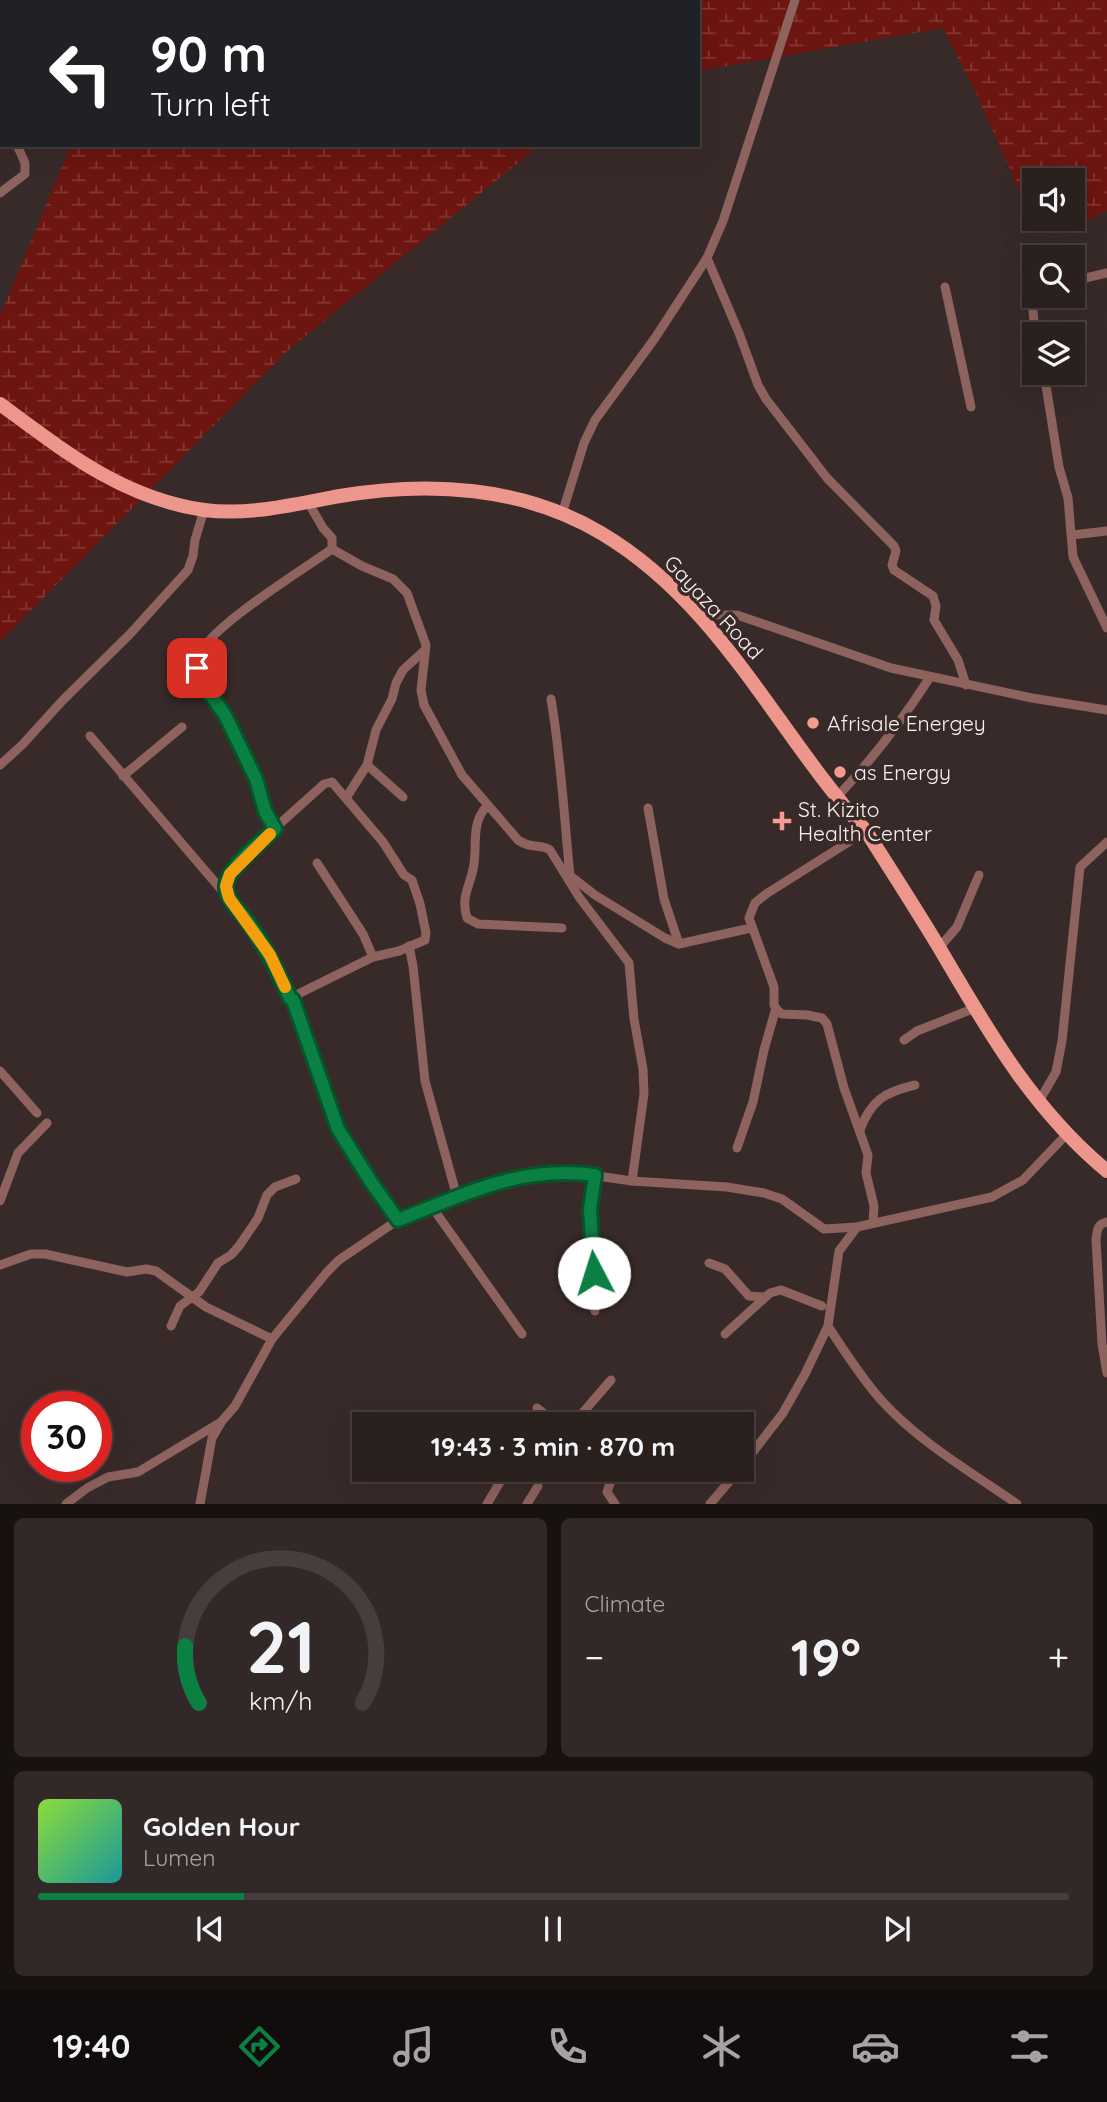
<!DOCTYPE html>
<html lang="en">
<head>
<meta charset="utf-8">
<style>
  :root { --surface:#2a201e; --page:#322827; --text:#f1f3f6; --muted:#a5a3a4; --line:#463e3c; --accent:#0b8043 }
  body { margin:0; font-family:Quicksand,sans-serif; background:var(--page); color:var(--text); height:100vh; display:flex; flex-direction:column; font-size:26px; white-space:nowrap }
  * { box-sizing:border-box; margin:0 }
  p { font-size:23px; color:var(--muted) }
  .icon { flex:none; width:38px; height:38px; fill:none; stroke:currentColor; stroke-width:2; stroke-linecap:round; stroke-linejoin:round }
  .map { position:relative; height:1504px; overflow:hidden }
  .drawer { display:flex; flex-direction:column; gap:14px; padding:14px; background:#171210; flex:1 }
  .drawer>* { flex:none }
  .top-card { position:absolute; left:0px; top:0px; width:700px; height:147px; box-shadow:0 7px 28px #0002,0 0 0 2px var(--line); background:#202124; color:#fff; overflow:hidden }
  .fabs { position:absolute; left:1022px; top:168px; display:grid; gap:14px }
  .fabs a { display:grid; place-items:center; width:63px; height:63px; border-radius:0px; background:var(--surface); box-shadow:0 7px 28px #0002,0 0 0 2px var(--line); font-size:35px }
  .speed { position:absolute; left:21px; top:1391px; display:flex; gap:14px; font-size:35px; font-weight:700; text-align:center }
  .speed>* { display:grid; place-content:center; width:91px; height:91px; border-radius:50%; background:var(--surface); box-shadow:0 7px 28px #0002,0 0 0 2px var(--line); line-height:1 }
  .speed .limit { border:10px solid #d22; background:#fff; color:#111 }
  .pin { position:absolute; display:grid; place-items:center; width:60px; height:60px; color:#fff; margin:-30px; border-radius:14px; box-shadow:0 4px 10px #0006 }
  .me { position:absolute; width:77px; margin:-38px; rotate:355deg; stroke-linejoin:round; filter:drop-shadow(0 0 5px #0008) }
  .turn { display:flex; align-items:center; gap:24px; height:147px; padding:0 35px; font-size:32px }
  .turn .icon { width:91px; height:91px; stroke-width:2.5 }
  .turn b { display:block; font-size:49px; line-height:60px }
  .big { font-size:52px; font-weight:800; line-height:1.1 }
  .drawer .widget { flex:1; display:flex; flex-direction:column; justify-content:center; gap:10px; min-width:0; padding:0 24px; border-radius:10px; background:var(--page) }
  .drawer .dial { align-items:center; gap:0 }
  .dial svg { height:182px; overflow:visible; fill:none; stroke:var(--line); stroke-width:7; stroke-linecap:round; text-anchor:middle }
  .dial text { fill:var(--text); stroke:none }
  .song { display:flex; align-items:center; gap:21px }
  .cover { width:84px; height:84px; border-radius:10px; background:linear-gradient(135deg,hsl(90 70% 55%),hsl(180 70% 35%)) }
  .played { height:7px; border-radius:4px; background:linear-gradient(90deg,var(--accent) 20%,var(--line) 20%) }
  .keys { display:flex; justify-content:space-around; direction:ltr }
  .heat { display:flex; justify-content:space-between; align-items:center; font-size:38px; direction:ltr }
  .drawer .tiles { flex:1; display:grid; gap:14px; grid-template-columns:1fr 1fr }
  .widget:last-child { grid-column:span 2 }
  .trip { position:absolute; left:352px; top:1412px; width:402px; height:70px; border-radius:0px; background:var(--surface); box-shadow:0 7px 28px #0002,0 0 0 2px var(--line); font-weight:800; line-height:70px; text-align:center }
  .dock { display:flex; height:112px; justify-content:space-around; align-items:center; background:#110d0c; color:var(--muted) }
  .dock .icon { width:49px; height:49px }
  .dock .selected { color:var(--accent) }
  .dock b { font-size:32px; color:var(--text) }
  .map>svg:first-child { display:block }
  .wetland { fill:url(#wetland-marsh) }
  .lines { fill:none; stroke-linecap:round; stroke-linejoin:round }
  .street { stroke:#8e635d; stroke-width:9 }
  .primary { stroke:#ed968b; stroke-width:14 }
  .route-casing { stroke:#07532c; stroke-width:18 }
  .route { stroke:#0b8043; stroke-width:12 }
  .slow { stroke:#f59e0b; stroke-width:12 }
  .poi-dot { fill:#f59c91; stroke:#382a28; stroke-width:2.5 }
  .labels { text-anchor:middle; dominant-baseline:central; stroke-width:7; stroke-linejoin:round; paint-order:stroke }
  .street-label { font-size:21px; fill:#faf1ef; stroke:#382a28 }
  .poi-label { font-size:21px; fill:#faf1ef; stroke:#382a28; text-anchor:start }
</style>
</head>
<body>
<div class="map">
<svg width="1107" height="1504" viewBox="0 0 1107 1504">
  <defs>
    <pattern id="wetland-marsh" width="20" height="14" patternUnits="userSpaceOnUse" patternTransform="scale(1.75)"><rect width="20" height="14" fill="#6c1511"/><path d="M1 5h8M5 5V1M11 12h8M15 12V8" fill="none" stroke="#823834"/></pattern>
  </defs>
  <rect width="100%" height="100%" fill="#382a28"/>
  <g class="wetland">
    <path d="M170,0H1107V211L1067,232L1044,219H1073V180H1034V213L1028,210L976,93L943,28L698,71V2H169Z"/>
    <path d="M71,145H540L287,351L0,642V316Z"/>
  </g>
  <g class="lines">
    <g class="street">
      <path d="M0,104L2,109"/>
      <path d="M0,193L25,174V163L17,145"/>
      <path d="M707,258L739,333L758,385L766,399L827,478L894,546L896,551L892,565L894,570L933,596L936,606L934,620L958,660L966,685"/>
      <path d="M1073,281L1107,273"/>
      <path d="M945,287L971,407"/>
      <path d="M1034,293L1032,298L1035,334"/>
      <path d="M1044,373L1059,467L1068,498L1073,557L1107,628"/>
      <path d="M308,502L323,528L332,538V549L362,566L393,579L407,593L426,645L421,690L424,705L462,775L518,840C532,850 540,843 550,850L579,897L629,963L634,1019L643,1069L644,1094L632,1181"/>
      <path d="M562,514L584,443L595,420L655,338L707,258L723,221L795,0"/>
      <path d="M1072,535L1107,531"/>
      <path d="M699,615H737L891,668L1032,698L1107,710"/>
      <path d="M551,699C561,757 564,816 570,876"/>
      <path d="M90,736L225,894"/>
      <path d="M0,765L22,745L63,700L130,634L188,570L193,556L195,540L204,510"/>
      <path d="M367,765L403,797"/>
      <path d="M123,776L182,727"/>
      <path d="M346,798L367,765L376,730L392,699L396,683L403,670L425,650"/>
      <path d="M836,798C871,761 902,721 930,677"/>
      <path d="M487,806C471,823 477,843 474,864C471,886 460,895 467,918L478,924L562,928"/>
      <path d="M648,808L664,899L679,944"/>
      <path d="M275,829C266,813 262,797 256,779C248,759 237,736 226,717C216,700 194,682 197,660C202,631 304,569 332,549"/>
      <path d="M866,831L766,894L755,903L749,918L774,987V1005L777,1010L782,1014L807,1015L822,1018L827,1024L844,1088L868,1155L866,1173L874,1206L873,1223"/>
      <path d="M317,863L363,934L373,957"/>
      <path d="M568,874L595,895L665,938L679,944L751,928"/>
      <path d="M409,946L413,966L425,1081L457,1197"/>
      <path d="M939,948L957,927L979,875"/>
      <path d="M290,998L373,957L399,951L425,940L426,933L420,904L412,880L404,875L383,842L332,782L324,784C306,801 228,866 226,885C225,898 237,909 244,918C264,943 277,970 290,998L293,1000L308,1041L321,1084L338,1129L371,1182L398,1220"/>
      <path d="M904,1040L917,1031L975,1008"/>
      <path d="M0,1071L37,1113"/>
      <path d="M1038,1103L1056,1072L1062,1041L1080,867L1107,842"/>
      <path d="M860,1130C871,1100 885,1092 915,1085"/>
      <path d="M737,1148L753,1102L764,1050L776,1008"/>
      <path d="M595,1176L590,1209L595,1311"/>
      <path d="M0,1201L18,1153L47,1123"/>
      <path d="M432,1207L522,1334"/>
      <path d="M1107,1222C1097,1224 1097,1231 1096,1240L1102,1344L1107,1373"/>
      <path d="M709,1263L725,1269L749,1296L764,1297"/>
      <path d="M0,1265L31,1254H45L127,1272L146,1269L156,1271L206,1307L272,1339"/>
      <path d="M171,1326L180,1306L199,1292L218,1263L231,1255L239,1246L258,1218L267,1195L275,1187L296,1179"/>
      <path d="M828,1326C844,1351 861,1377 881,1400C919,1442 971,1472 1017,1504"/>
      <path d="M725,1334L770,1293L781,1290L822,1306"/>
      <path d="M537,1408L558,1424"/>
      <path d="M450,1424L452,1417"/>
      <path d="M573,1424L611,1380"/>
      <path d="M742,1466L783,1413L805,1374L828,1326L839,1251L857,1227"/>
      <path d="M612,1470L613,1475L607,1492L615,1504"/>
      <path d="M66,1504L87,1488L108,1477L138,1472L221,1422"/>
      <path d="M200,1504L212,1438L222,1421L235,1406L272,1339L327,1272L339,1260L398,1220L490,1185L541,1173L570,1172L632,1181L727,1187L764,1193L782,1199L824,1229L857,1227L992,1197L1023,1180L1066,1135"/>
      <path d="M487,1504L507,1470"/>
      <path d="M527,1504L538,1486"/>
      <path d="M710,1504L739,1470"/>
    </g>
    <path class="primary" d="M0,404C64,451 122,498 204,510C250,516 295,504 340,496C428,481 522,486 601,533C721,604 775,731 866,831C891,870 916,909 940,949C988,1031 1033,1110 1107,1171"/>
  </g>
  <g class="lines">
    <g class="route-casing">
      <path id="route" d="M197,668L202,683L225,715L256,779L265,811L275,829C262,841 227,868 226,886C225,898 238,909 245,918C264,943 277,970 290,998L293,1000L338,1129L371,1182L398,1220C466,1194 520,1165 595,1175L590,1209L594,1273"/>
    </g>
    <use href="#route" class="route"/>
    <path class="slow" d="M270,834L230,874L226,886L229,898L270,955L285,987"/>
  </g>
  <g class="poi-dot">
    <circle cx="813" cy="723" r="7"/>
    <circle cx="840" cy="772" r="7"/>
    <path d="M778.5 810.5h7v7h7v7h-7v7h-7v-7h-7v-7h7z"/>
  </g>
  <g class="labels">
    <g class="street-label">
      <text transform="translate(714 607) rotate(47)">Gayaza Road</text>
    </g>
    <g class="poi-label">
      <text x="827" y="723">Afrisale Energey</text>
      <text x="854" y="772">as Energy</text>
      <text x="798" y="809">St. Kizito<tspan x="798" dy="24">Health Center</tspan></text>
    </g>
  </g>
</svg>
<div class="fabs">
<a><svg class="icon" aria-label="sound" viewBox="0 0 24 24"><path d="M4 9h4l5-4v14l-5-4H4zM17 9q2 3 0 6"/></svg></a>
<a><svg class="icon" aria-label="search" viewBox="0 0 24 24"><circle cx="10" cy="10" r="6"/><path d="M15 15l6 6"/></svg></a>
<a><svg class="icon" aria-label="layers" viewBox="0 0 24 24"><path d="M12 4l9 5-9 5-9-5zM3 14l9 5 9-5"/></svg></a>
</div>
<div class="speed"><div class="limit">30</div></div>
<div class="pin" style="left:197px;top:668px;background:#d93025"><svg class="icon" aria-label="arrive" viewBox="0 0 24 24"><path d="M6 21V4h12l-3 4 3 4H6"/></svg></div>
<svg class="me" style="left:594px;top:1273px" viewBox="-20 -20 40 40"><circle r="19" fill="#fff"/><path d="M0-13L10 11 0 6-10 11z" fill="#0b8043"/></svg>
<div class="trip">19:43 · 3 min · 870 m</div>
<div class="top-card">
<div class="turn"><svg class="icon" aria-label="left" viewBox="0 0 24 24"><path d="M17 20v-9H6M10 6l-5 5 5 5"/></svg><div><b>90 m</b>Turn left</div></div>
</div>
</div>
<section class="drawer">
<div class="tiles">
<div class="widget dial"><svg viewBox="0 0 100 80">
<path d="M14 69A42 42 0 1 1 86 69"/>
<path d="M14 69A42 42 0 0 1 8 44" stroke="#0b8043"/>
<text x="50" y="56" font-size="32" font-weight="700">21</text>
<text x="50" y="72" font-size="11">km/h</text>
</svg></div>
<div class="widget"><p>Climate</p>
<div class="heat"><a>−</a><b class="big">19°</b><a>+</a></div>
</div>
<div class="widget">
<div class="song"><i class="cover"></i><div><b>Golden Hour</b><p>Lumen</p></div></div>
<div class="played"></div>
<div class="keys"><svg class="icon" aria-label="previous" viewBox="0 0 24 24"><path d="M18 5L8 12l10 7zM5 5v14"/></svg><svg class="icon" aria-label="pause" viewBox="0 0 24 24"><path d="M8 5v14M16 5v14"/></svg><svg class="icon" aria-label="next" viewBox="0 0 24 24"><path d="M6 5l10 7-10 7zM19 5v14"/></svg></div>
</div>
</div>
</section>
<nav class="dock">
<b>19:40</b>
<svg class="icon selected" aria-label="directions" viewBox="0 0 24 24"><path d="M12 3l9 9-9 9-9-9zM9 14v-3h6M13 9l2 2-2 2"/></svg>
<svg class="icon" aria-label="music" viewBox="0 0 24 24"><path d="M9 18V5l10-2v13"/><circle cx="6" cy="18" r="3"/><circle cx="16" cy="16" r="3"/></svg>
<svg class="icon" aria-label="phone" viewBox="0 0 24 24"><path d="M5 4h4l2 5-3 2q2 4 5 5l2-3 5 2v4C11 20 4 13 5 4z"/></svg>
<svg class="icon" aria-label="climate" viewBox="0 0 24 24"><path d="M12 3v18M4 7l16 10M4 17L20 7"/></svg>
<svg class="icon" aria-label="car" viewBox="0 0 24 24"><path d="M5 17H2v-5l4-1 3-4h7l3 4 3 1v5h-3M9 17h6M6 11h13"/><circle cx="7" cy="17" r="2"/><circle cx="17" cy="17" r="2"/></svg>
<svg class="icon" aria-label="filters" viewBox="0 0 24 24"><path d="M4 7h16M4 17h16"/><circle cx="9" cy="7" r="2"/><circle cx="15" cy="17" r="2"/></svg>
</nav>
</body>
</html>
